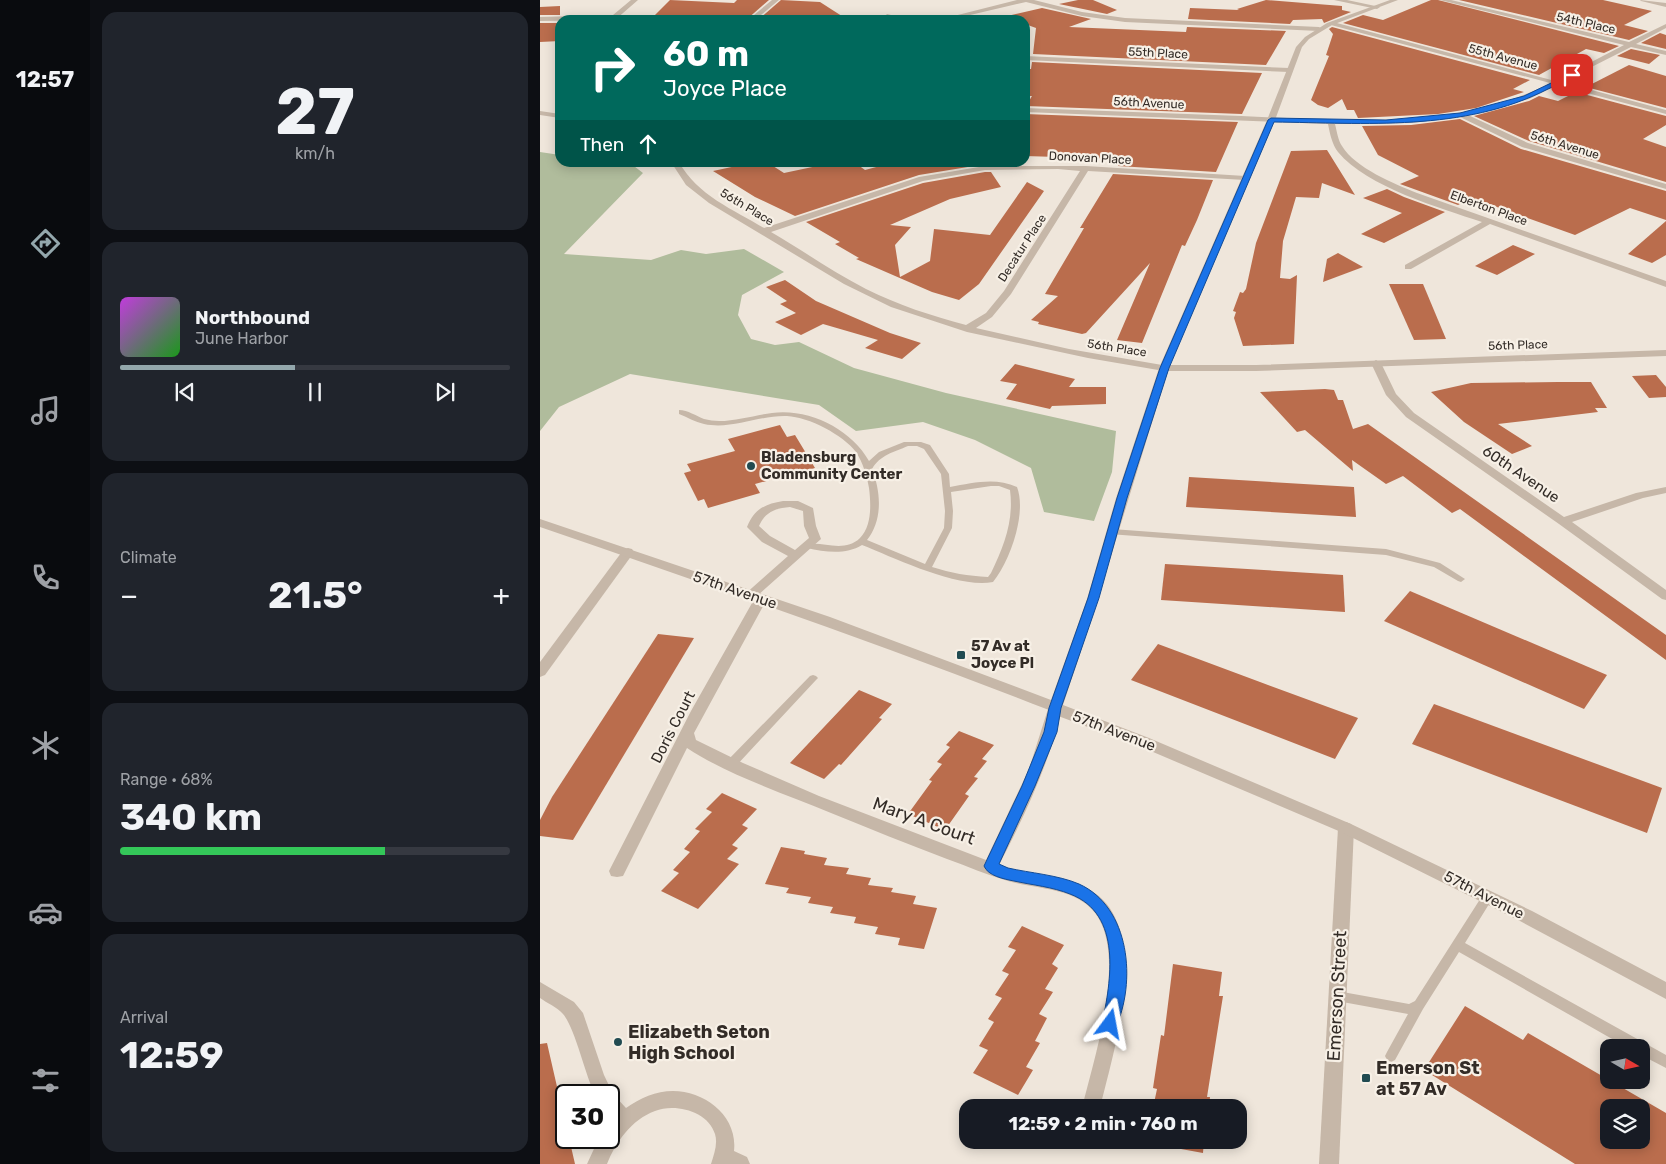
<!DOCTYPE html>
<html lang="en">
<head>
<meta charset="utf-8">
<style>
  :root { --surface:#171b24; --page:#20242c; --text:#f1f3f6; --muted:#9ea1a6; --line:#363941; --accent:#93a7ac }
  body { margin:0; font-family:Rubik,sans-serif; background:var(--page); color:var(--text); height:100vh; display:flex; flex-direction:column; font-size:19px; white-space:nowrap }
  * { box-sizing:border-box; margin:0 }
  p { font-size:16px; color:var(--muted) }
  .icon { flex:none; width:28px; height:28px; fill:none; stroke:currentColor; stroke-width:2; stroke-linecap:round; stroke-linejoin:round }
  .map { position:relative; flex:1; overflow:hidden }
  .side { display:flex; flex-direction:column; gap:12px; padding:12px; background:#0d0f14; width:450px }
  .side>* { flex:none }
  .hud { position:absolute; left:15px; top:15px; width:475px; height:152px; border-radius:15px; box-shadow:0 2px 12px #0003; background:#00695c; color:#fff; overflow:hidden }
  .needle { width:32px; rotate:99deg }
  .fabs { position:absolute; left:1060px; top:1039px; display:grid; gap:10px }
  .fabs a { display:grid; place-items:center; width:50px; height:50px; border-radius:10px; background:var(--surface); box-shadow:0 2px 12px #0003; font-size:25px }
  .speed { position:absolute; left:15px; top:1084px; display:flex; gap:10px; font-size:25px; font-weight:700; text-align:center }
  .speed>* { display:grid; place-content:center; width:65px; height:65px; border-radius:50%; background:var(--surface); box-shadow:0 2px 12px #0003; line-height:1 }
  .speed .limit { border:2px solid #111; border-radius:8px; background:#fff; color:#111 }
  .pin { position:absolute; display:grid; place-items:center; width:42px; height:42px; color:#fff; margin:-21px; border-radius:10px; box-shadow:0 2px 8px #0006 }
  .me { position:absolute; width:55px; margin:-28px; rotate:13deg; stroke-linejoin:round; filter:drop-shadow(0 0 4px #0008) }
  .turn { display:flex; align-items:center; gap:18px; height:105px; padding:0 25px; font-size:22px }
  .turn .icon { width:65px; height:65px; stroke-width:2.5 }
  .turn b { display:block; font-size:35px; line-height:42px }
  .then { display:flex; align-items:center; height:48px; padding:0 25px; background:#0003; gap:10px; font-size:19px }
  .big { font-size:38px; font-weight:700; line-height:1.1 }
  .side .card { flex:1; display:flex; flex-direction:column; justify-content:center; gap:8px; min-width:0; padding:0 18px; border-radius:15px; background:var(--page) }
  .side .dial { align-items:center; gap:0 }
  .dial b { font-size:65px; line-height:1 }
  .song { display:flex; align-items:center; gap:15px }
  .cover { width:60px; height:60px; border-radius:8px; background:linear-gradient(135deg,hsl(290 70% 55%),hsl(120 70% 35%)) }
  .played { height:5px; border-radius:2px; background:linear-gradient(90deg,var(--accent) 45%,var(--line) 45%) }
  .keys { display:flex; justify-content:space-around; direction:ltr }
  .heat { display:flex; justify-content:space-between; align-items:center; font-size:28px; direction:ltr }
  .charge { height:8px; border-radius:4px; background:linear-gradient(90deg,#34c759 68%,var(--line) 0) }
  .trip { position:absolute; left:419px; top:1099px; width:288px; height:50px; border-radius:15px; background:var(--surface); box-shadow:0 2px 12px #0003; font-weight:700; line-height:50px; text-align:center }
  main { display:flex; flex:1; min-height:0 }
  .dock { display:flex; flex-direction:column; width:90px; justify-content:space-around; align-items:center; background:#090b0e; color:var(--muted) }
  .dock .icon { width:35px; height:35px }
  .dock .active { color:var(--accent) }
  .dock b { font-size:22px; color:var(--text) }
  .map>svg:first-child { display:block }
  .green { fill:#b0bc9c }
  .building { fill:#ba6d4d; fill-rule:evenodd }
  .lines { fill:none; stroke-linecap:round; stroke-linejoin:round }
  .service { fill:#c6b7a8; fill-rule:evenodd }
  .minor { fill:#c6b7a8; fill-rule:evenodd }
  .tertiary { fill:#c6b7a8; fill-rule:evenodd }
  .route { fill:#1a73e8; stroke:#114b97 }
  .poi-dot { fill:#214b51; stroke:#f7f0e6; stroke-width:2 }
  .labels { text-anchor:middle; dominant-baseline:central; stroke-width:4.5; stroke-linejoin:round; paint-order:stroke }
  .far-street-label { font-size:12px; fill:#332c27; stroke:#f7f0e6 }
  .poi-label { font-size:15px; font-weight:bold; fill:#332c27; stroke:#f7f0e6; text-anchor:start }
  .street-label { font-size:15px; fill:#332c27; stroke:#f7f0e6 }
  .near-street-label { font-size:18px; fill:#332c27; stroke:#f7f0e6 }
  .near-poi-label { font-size:18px; font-weight:bold; fill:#332c27; stroke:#f7f0e6; text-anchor:start }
</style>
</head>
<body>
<main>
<nav class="dock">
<b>12:57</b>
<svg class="icon active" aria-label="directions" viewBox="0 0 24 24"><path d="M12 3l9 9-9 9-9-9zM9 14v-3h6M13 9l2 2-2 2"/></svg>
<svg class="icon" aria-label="music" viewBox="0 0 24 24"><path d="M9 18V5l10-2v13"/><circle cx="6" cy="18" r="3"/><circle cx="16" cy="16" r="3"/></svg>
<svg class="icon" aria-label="phone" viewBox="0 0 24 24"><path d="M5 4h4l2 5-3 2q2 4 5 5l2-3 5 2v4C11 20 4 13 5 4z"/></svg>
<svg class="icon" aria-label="climate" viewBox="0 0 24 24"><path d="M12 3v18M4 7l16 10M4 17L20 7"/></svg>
<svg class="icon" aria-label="car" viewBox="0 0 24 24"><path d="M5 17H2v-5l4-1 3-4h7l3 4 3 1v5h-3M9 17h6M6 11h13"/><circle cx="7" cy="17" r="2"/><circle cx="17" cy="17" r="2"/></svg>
<svg class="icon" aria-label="filters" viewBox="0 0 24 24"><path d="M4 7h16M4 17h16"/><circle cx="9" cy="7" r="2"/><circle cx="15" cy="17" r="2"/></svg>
</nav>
<section class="side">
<div class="card dial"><b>27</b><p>km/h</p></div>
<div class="card">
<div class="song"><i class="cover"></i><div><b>Northbound</b><p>June Harbor</p></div></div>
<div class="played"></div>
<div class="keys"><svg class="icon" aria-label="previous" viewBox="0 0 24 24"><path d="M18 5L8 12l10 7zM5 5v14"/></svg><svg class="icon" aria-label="pause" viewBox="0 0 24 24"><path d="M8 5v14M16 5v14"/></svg><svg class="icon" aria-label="next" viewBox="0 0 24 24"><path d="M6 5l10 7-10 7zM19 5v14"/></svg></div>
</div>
<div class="card"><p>Climate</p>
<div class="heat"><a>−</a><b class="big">21.5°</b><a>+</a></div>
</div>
<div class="card"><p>Range · 68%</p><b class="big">340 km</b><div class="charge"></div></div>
<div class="card"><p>Arrival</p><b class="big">12:59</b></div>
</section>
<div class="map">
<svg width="1126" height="1164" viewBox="0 0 1126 1164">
  <rect width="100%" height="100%" fill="#efe6db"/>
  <path class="green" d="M0,152L20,155V162L90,163L103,173L24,254L111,260L141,250L166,254L204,249L244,272L202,295L198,315L211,339L235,345L259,342L314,368L406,393L576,431L572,472L554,521L504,512L491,468L435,440L383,422L316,431L279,405L90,374L19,407L0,431Z"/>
  <g class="building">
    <path d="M130,0L194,3L197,0H229L206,20H175L179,17H113Z"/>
    <path d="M241,0L280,2L308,20H218Z"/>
    <path d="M538,0H553L577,10L567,14L519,4Z"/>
    <path d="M726,0L802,6V10L811,12L784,23L782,19L753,20L750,24L648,19L650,8L699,10L697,9Z"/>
    <path d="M891,0H898L1079,46L1064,53L1046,49L999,75L803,23L823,15L843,20Z"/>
    <path d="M919,0H1063L1112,11L1084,25L1108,31L1089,40Z"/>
    <path d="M20,6V15H0V7Z"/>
    <path d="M502,8L551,19L529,27L646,32L647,27L746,31L726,65L493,54L496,28L485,24V20L463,17Z"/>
    <path d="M0,23H20V41L0,42Z"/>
    <path d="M792,27L990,80L973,89L984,92L936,108L898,114L818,118L814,110H807L802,99L788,108L778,105L771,100L789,56L786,55L793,34L789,29Z"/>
    <path d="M1120,33L1126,35V49L1101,43Z"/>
    <path d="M1091,49L1120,55L1109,64L1077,56Z"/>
    <path d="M492,62L722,73L702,114L486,106L492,96H485V69H491Z"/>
    <path d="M1089,65L1126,76V108L1046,87Z"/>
    <path d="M1036,92L1126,116V125L1103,139L1126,147V182L989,141L934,116L989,101L999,96L1018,101Z"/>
    <path d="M485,114L698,122L676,172L578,166L582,159L485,156Z"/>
    <path d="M920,119L981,149L1126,191V220L1090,208L1035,235L932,198L918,205L860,184L879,176L838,155L822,126L871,125Z"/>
    <path d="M787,150L815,195L782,183L779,198L756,197L743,241L740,278L750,279L757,275L754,344L703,346L694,318L696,312L693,311L700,292L703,293L706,289L716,243L751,151Z"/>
    <path d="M215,162H224L228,167L233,166L244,173L296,162H314L325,170L355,162L446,164L379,175L255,216L215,197L173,171Z"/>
    <path d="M445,172H451L461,187L410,199L350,225L371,227L355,245L360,277L390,261L394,229L450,235L487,182L504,191L439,284L419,300L392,292L316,259L319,258L295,244L300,242L266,222L383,183Z"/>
    <path d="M573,174L673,180L657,220L645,246L642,245L602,343L577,340L610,263L546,333L542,334L498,324L499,322L491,320L518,296L505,294L544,228H540Z"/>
    <path d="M847,189L864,197L905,212L844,243L821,234L862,213L823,198Z"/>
    <path d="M1126,221V255L1112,263L1088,254Z"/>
    <path d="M973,245L995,254L957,275L935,266Z"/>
    <path d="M798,253L823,267L783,282L787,259Z"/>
    <path d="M245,280L276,301L350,333L381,343L362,359L325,348L338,340L283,324L261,335L235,322L256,313L240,304L247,301L226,287Z"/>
    <path d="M849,284H883L906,339L874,340Z"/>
    <path d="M475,364L535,379L529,387H566V404L512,406L510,409L466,399L477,384L460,381Z"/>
    <path d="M1116,375L1126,387V397L1109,398L1092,376Z"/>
    <path d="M1018,382H1051L1067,408H1055L1058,412L958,424L992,446L972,454L924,422L891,392L931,383Z"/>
    <path d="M785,389L794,390L798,400H803L813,429L828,424L1126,635V660L920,509L912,513L863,476L846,484L812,460L813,471L765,430L757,432L720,392Z"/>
    <path d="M240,425L247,437L255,435L275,468L215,484L220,493L168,508L164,499L158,501L144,473L151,471L147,464L195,451L188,439Z"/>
    <path d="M649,477L814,487L816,517L646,507Z"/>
    <path d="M625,564L803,575L805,612L621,600Z"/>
    <path d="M870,591L1067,675L1044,709L844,621Z"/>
    <path d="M118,634L154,638L33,840L0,836V820L12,797Z"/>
    <path d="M618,644L720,682L818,718L795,759L591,680Z"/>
    <path d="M319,690L352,704L339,718L342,719L301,765L299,764L284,779L250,763Z"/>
    <path d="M894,704L1122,788L1107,833L872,744Z"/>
    <path d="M419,731L454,745L442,759L447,761L434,777L438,778L425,794L429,796L405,830L368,814L392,781L389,780L402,764L397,762L410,747L406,745Z"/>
    <path d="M182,793L217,809L202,825L208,828L192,845L198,848L187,859L199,864L158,909L121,891L139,873L133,870L150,852L144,849L160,831L155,829L172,812L166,809Z"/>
    <path d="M241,847L265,851L264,854L287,858L284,865L309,868L306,874L331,878L328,885L353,888L351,892L376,896L373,904L397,908L384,949L358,945L360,938L335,934L338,927L314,923L316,917L290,913L293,907L268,903L271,897L246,893L249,888L225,884Z"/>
    <path d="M482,926L524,945L512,964L518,968L505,989L513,992L499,1014L507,1018L495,1041L500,1043L486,1067L493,1070L478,1095L433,1073L448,1050L439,1046L454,1022L448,1019L462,998L455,995L469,974L462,971L476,950L468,947Z"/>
    <path d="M633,964L682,972L679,996H683L667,1097H670L669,1108H613L617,1089L613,1088L621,1035L624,1036Z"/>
    <path d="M925,1006L983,1040L988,1033L1126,1113V1164H1035L884,1070ZM1069,1108H1101V1140H1069Z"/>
    <path d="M7,1043L26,1126V1138H29L35,1164H0V1044Z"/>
    <path d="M608,1140H664L663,1153L608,1143Z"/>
  </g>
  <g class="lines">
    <g class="service">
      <path d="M347,14L367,19V20H360L345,16Z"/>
      <path d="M139,410C148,410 156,416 164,419C169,420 174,421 179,421C197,421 215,415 232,413C269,408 311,429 329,461L339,452L364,442H381L390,445L409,474L410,487C433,483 455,477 477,487C487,513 470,561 453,582C418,589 355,558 322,545C306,555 285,552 267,548L266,546C276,538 303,555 320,538C332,526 331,504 329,488C327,476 323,463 316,452C303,435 269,417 247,416C219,415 192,430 164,424C155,422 147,417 139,414ZM368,446H377L384,449L401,474L405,511L404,528L385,564L327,540C343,520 341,492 332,469C340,455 354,452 368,446ZM451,486H459L470,490C474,521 464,546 451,573L448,577C428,576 411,573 392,567L412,528L413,511L411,492Z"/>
      <path d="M572,529L846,549L900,563L925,579L921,582L918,581L894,567L846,555L569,534L568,532Z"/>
      <path d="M273,675L276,676L278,678L276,680L195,767L191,768L187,767L186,764L187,761L270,676Z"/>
      <path d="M948,891L952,893L954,896L925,943L1126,1055V1068L1101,1055V1048H1088L919,952L883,1009L855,1060L851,1062L847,1060L845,1056L847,1052L868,1014L797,1001L793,1000L791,996L793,992L797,991L869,1004L875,1001L944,893Z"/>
    </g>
    <g class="minor">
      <path d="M91,0H98L75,20L0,21V17L73,15Z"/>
      <path d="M232,0H239L215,20H208Z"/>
      <path d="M477,0H494L542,12L585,18L779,27L782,29L779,31L585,22L542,16L486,2L409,20H398Z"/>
      <path d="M794,0H807L840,7L837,9Z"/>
      <path d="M900,0H911L1089,42L1126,24V28L1096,44L1126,51V55L1091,47L1022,82L1126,110V114L1017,85L989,99L928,115L988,143L1126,184V189L982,147L920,117L871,123L795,124C797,132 798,140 802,146C815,168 855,184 877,193L1126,281V287L950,224L871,269H865V265L942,222C900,208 827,187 798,152C792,144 790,134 788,124L485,112V108C557,111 629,113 701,116C803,120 916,132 1010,83L791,25L793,22L1015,81L1084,45Z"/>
      <path d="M1100,0L1126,3V7L1101,1Z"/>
      <path d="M485,56L749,68L752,70L749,72L485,60Z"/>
      <path d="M0,111L20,114V118L0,115Z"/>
      <path d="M131,162H139C157,195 194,210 224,228L379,177L445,166H546L705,176L709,178L705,180L548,171L471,294L452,317L436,328L529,349L628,366V370L624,371L548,358L427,332L351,307L304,284L169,203L146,185ZM518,169L540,171L464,291L446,313L426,325C392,316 358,305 326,289C293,272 262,250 231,232L383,181L445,170Z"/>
      <path d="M836,360L841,363L856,394L874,413L1024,517L1096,493L1126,487V493L1103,498L1032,522L1126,590V600L1122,599L1019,524L866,417L846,395L831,363Z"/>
      <path d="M243,501H258L273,508L276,526L281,539L217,596H225L227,599L154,733L156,740L203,763L279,796L446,860L489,769L508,709L510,705H520L522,709C509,764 485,815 459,865C489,876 522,875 550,890C614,926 573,1053 560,1108H542C554,1058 585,965 559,919C541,887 498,890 468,881C447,875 427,866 407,859C368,844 330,829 291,813C245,794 188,775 147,748L83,876L77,877L71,876L69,871L151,711L216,596L210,599L204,595L248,556L222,542L207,527C214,509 225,504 243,501ZM250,507L263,511L264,526L269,538L255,550L230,536L219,526C225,512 236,508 250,507Z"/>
      <path d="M88,548L92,549L94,552L92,555L5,675L0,677V662L84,549Z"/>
      <path d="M806,822L811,824L814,828L799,1164H779L798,828L801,824Z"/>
      <path d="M0,982L34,1002L43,1013L64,1075L73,1094L86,1108C100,1098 116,1091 133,1091C165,1091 198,1116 194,1151L207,1157L210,1164H171C174,1154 178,1144 175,1134C168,1111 135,1103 115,1111C91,1120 76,1142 67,1164H47L59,1138H69V1124L73,1120L69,1115V1095H55C45,1074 35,1028 23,1014C17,1007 7,1003 0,998Z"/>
    </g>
    <path class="tertiary" d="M850,0H858L792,25L769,39L762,47L735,120L630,365H716L1126,350V356L716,371H628C593,482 561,594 523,705L609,738L811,824L992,911L1126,982V999L980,921L801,832L599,746L510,713L509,710C341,644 171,586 0,527V519L290,617L511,700L547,599L576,498L619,368L727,120L756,47L765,37L787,23Z"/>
  </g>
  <path class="route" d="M1030,74L1035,75C1027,81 1017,85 1008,89C924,132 824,123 734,122L629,368L587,498L559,598L521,708L517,732L495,786L459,864L468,868C490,873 518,875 539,884C590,907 597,982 575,1029L570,1031L564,1029L562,1024C571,981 583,914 530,894C513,887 492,885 474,881C464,879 448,876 444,866L482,786L504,732L509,708L548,598L577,498L620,368L728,120L731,118L846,120L920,113L984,96Z"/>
  <g class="poi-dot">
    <circle cx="211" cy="466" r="5"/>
    <rect x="416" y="650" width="10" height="10" rx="2.5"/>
    <circle cx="78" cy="1042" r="5"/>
    <rect x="821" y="1073" width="10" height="10" rx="2.5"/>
  </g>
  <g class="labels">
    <g class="far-street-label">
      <text transform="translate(1046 23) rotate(13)">54th Place</text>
      <text transform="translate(618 53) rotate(3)">55th Place</text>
      <text transform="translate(963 57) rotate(15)">55th Avenue</text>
      <text transform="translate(609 103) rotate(3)">56th Avenue</text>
      <text transform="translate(1025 145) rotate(17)">56th Avenue</text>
      <text transform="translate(550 158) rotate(3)">Donovan Place</text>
      <text transform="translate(207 207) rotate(31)">56th Place</text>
      <text transform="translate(949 208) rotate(20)">Elberton Place</text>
      <text transform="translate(482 248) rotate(-57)">Decatur Place</text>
      <text transform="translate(978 345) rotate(-2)">56th Place</text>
      <text transform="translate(577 348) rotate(9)">56th Place</text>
    </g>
    <g class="poi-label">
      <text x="221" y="457">Bladensburg<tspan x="221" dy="17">Community Center</tspan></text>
      <text x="431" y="646">57 Av at<tspan x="431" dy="17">Joyce Pl</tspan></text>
    </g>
    <g class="street-label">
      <text transform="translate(981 474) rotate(34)">60th Avenue</text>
      <text transform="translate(195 590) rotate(19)">57th Avenue</text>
      <text transform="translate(133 727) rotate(-63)">Doris Court</text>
      <text transform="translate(574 731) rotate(21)">57th Avenue</text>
      <text transform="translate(944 895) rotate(27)">57th Avenue</text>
    </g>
    <g class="near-street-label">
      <text transform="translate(384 821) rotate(20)">Mary A Court</text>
      <text transform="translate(797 996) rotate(-87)">Emerson Street</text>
    </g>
    <g class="near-poi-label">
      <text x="88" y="1032">Elizabeth Seton<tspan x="88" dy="21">High School</tspan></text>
      <text x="836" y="1068">Emerson St<tspan x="836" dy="21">at 57 Av</tspan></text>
    </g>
  </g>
</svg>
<div class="fabs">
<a><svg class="needle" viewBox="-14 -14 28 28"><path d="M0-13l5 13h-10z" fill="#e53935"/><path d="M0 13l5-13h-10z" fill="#9ea1a6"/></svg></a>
<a><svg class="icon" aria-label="layers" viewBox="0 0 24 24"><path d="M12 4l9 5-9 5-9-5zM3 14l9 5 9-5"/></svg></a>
</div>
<div class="speed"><div class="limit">30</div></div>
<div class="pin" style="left:1032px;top:75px;background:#d93025"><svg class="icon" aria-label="arrive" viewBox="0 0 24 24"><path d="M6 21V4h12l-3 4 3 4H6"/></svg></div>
<svg class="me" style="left:570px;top:1024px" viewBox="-20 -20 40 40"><path d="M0-17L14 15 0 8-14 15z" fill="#1a73e8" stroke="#fff" stroke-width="4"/></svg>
<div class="trip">12:59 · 2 min · 760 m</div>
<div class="hud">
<div class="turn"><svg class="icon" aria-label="right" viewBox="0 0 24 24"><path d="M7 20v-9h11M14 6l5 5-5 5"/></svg><div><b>60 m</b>Joyce Place</div></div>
<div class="then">Then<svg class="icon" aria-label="ahead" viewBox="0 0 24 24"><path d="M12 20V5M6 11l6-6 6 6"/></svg></div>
</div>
</div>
</main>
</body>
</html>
